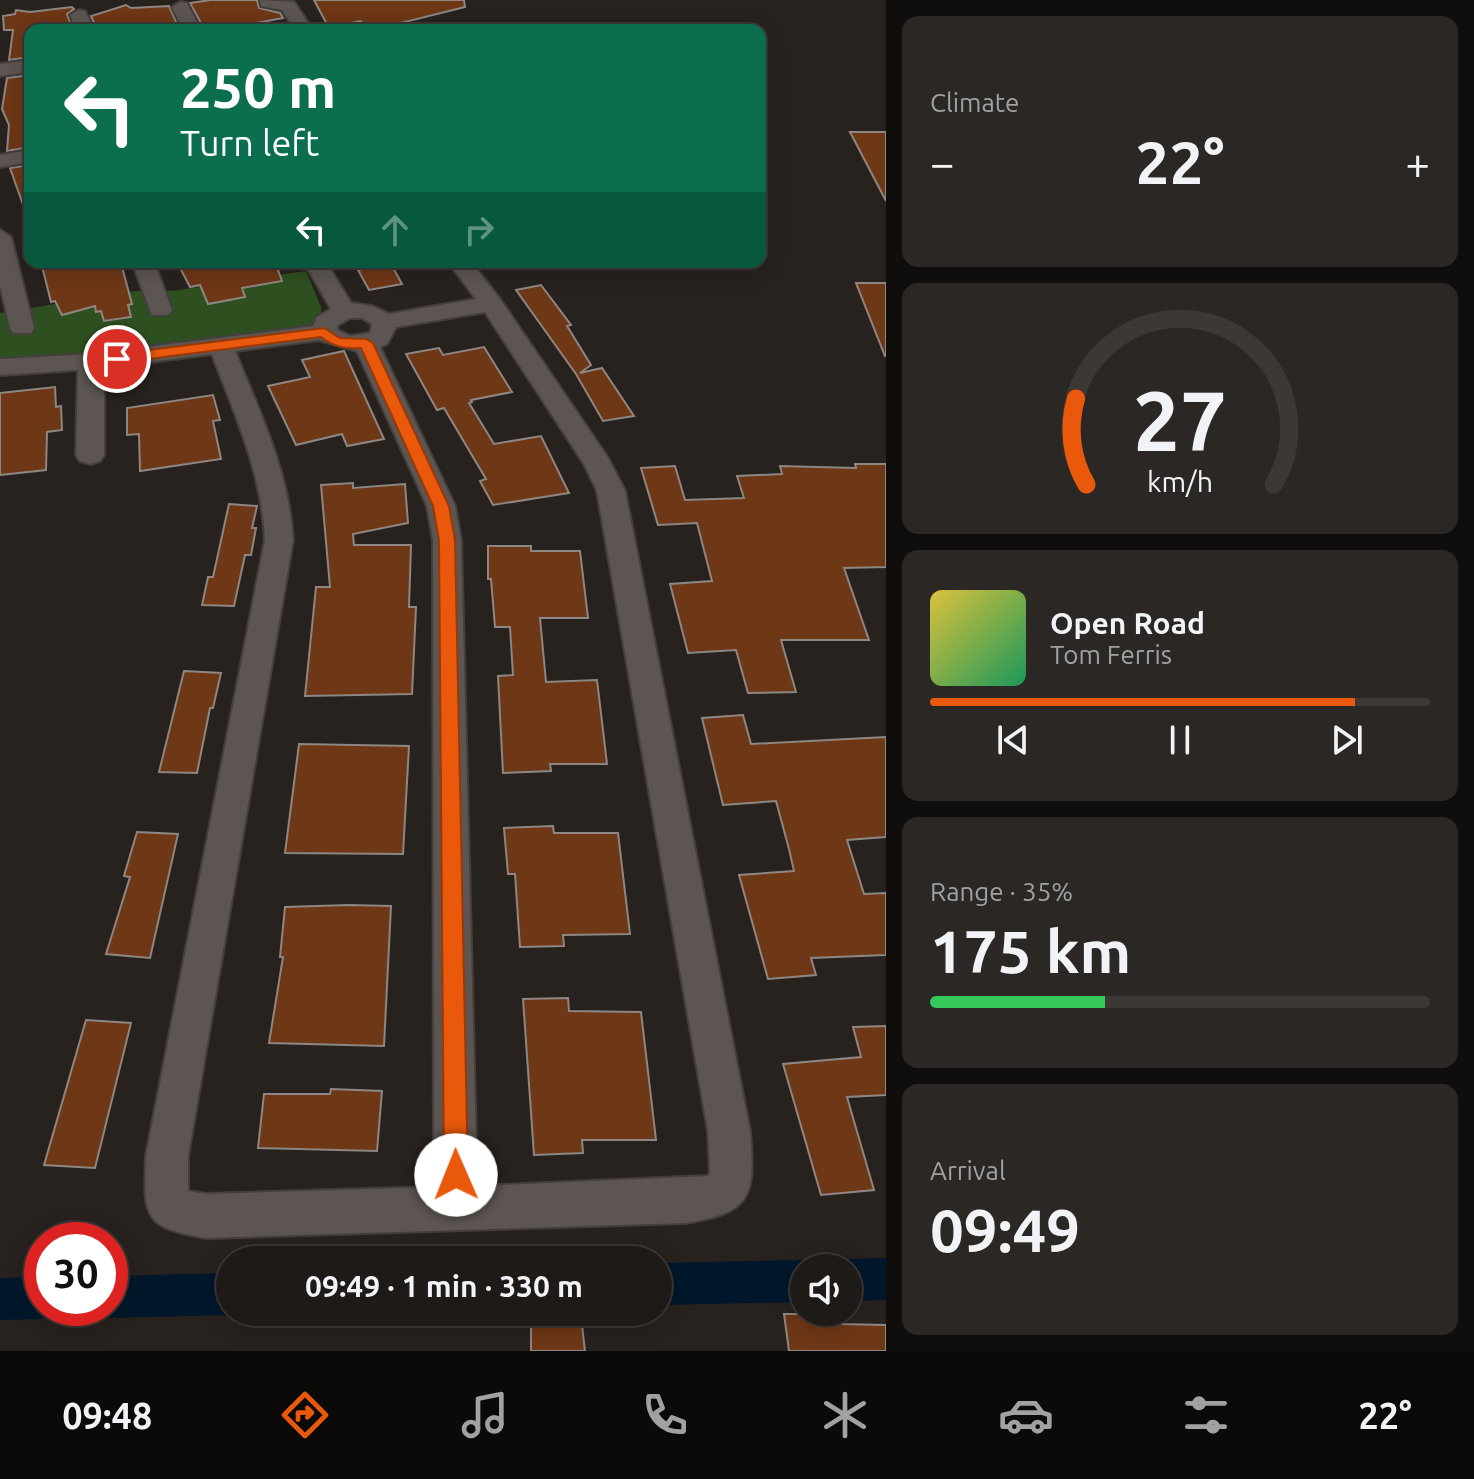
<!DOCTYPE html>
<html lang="en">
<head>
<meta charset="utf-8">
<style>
  :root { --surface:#1e1a17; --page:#2b2724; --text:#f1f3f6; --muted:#a1a1a1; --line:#3c3836; --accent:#ea580c }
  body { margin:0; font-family:Ubuntu,sans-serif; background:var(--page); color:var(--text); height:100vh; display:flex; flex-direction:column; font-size:30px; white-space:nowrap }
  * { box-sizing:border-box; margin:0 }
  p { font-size:26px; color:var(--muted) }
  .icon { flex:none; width:44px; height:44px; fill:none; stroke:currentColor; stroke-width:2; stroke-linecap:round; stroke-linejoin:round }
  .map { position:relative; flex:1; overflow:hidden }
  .drawer { display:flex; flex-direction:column; gap:16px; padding:16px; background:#100e0d; width:588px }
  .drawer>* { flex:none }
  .guide { position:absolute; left:24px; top:24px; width:742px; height:244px; border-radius:16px; box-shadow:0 4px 20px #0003,0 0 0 2px var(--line); background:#0b6e4f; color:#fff; overflow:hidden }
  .controls { position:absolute; left:790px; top:1254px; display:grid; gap:16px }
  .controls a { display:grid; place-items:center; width:72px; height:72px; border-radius:50%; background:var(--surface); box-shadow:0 4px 20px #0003,0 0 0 2px var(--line); font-size:40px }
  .speed { position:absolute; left:24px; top:1222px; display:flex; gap:16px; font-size:40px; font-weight:700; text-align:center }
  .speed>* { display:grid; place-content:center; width:104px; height:104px; border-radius:50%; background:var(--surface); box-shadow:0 4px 20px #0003,0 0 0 2px var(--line); line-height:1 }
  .speed .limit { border:12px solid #d22; background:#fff; color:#111 }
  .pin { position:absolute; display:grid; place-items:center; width:68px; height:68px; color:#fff; margin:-34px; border:4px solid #fff; border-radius:50%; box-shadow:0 2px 8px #0007 }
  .me { position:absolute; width:88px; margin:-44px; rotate:359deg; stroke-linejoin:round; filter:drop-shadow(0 0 6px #0008) }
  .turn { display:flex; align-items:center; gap:28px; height:168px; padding:0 24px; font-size:36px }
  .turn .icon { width:104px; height:104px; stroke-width:2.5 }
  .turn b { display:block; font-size:56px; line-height:68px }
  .lanes { display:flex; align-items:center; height:76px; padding:0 24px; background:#0003; justify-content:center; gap:40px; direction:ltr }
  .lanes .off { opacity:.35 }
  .big { font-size:60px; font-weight:700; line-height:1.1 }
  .drawer .widget { flex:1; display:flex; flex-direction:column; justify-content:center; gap:12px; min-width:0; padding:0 28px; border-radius:16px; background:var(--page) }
  .drawer .dial { align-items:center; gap:0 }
  .dial svg { height:208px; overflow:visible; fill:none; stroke:var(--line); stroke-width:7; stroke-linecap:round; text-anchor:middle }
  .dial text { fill:var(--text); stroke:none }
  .song { display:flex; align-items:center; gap:24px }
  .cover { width:96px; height:96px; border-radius:12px; background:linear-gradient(135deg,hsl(50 70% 55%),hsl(150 70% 35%)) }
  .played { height:8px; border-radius:4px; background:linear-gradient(90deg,var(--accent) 85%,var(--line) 85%) }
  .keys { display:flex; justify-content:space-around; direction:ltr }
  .heat { display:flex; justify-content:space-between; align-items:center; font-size:44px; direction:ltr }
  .charge { height:12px; border-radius:6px; background:linear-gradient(90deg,#34c759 35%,var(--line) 0) }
  .trip { position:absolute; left:216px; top:1246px; width:456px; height:80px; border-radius:40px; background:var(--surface); box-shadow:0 4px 20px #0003,0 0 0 2px var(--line); font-weight:700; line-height:80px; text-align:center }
  .tab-bar { display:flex; height:128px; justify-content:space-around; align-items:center; background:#0c0a09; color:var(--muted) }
  .tab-bar .icon { width:56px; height:56px }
  .tab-bar .selected { color:var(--accent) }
  .tab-bar b { font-size:36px; color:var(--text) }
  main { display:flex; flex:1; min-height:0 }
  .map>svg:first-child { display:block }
  .green { fill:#2e5020 }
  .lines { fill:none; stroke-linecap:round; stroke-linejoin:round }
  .canal { fill:#00172b; fill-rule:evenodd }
  .building { fill:#6e3716; stroke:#8d8682; stroke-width:2 }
  .minor-casing { stroke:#443f3d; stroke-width:4 }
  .minor { fill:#5c5551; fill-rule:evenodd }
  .route { fill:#ea580c; stroke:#983908; stroke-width:2 }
</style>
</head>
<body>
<main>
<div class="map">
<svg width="886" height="1351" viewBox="0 0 886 1351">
  <rect width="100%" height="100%" fill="#28221f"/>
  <path class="green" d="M306,271L321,307V318L312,326L70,356L0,359V313L143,290L172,291Z"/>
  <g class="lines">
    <g class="canal">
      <path d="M886,1258V1300L848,1301V1268H832L833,1265L848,1259Z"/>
      <path d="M804,1260L820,1268H804V1302L658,1305V1263Z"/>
      <path d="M230,1273V1312H238L230,1315L110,1318L95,1312L93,1308H110V1276Z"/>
      <path d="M42,1277V1308H59L57,1313L42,1319L0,1320V1278Z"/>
    </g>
  </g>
  <g class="building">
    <path d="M211,0H257L259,8L280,13L283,18L219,30L215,24L202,25L190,3Z"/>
    <path d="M314,0H464L465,7L373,30L360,21L329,28Z"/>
    <path d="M126,5L131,8L169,6L179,28L97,30L91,16Z"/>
    <path d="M72,7L74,9L67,14L73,30H30V57L9,60L13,30H4L3,16L15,14L16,10L30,12Z"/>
    <path d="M30,75V147L7,151L9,125L2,109L7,78Z"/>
    <path d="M850,132H886V201Z"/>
    <path d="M30,165V215L27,216L10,168Z"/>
    <path d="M41,262H74L75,265L112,262L114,268L122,267L132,304L128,305L131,317L104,321L101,311L96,312L95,306L62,315L55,301L51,302Z"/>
    <path d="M177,262H275L282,281L242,288L245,297L208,304L200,285L190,287Z"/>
    <path d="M391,264L402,284L369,290L358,270Z"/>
    <path d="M856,283H886V355L885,356Z"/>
    <path d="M541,285L571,325L567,326L591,365L580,373L602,368L634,416L603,421L576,374L516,290Z"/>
    <path d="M484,347L512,392L471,400L472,402L469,403L494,444L541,436L569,493L493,505L480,481L486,479L444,408L437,410L406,354L439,348L443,355Z"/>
    <path d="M344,351L384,439L347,446L342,434L296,445L268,386L310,377L302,360Z"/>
    <path d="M55,387L56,407L61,406L62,430L47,432L46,470L0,475V393Z"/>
    <path d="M213,395L220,420L213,421L221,459L140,471L139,434L127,435V408Z"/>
    <path d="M855,464H886V567L844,568L869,640H781L796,692L748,693L736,650L688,653L670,584L712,581L697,523L658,525L641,468L675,466L685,500L744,498L737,476L782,474L780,466L856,468Z"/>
    <path d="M353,483V488L405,484L408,523L353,534L354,545H411L409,607H416L412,694L305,696L316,587H330L321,485Z"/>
    <path d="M229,504L257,506L252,528H256L251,555H245L234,606L202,605L208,577H213Z"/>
    <path d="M488,546H531V551H580L588,618H540L546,682L597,680L607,764H550L551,771L503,773L498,676L513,675L510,627H495L491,579H488Z"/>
    <path d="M184,671L221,673L213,708H210L197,773L159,772Z"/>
    <path d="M743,715L751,744L886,737V837L847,840L864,894L886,893V955L811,958L816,975L768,979L739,875L794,871L789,849L776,801L723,805L702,718Z"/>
    <path d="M299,744L409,746L403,854L285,853Z"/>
    <path d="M553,826L554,833H618L630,934L563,935L564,946L520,947L515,874H508L504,828Z"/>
    <path d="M137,832L178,834L150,958L106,954L130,877L124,876Z"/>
    <path d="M349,905L391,906L384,1046L269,1043L283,957H280L285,907Z"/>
    <path d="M568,998L569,1011L641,1012L656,1140H582L583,1153L534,1155L523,999Z"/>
    <path d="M86,1020L131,1023L95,1168L44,1165Z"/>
    <path d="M886,1026V1095L847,1097L874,1190L821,1195L783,1064L861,1057L853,1027Z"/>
    <path d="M331,1089L382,1091L377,1151L258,1148L264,1094H330Z"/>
    <path d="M784,1314H839L841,1324L886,1325V1351H789Z"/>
    <path d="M582,1325L585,1351H531V1327Z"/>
  </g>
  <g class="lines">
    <g class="minor-casing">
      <g id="minor">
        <path d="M260,0L294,2L313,30H295L282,10L261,6Z"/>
        <path d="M181,2L187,3L201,30H183L172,7Z"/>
        <path d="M79,10L85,11L94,30H76L70,15Z"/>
        <path d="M30,60V72L0,76V64Z"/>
        <path d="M30,150V162L0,167V155Z"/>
        <path d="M0,230L11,237L34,328L31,333H13L10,328L0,285Z"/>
        <path d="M132,262H154L172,310L168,315H152Z"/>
        <path d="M304,262H326L351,303L372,306L389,314L476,299L448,262H471L500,299L608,458L625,491L750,1131C755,1195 753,1213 685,1223L206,1238C142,1227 144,1217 146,1156L265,540C262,473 235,415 212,354L104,368V455L100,461L90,464L80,461L76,455L78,370L0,375V359L91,354L313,326L317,317L331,309ZM485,312L584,464L597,491L708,1131L710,1172L708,1176L477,1186L461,540L455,506L380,347L387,344L396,327ZM350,318H362L372,324L370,333L350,336L337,330L338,325ZM319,340L357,351L427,506L433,540L434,1187L206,1194L188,1191V1156L293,540C289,472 260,413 235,351Z"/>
      </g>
    </g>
    <use href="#minor" class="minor"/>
  </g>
  <path class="route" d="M324,328L340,338L366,339L373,343L449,506L455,540L468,1175L464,1184L456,1188L447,1184L444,1175L439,540L433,506L361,348C345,349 334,347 321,337L117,363L110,359L117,354Z"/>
</svg>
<div class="controls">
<a><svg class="icon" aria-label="sound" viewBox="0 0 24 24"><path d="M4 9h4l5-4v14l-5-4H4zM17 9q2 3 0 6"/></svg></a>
</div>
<div class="speed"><div class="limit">30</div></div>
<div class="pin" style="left:117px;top:359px;background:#d93025"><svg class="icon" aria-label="arrive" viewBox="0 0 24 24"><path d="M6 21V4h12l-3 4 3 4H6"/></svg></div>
<svg class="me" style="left:456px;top:1175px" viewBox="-20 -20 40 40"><circle r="19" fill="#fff"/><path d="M0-13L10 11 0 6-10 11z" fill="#ea580c"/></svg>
<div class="trip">09:49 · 1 min · 330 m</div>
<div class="guide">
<div class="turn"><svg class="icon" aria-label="left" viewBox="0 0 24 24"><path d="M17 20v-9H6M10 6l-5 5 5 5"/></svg><div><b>250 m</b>Turn left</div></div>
<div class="lanes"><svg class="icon" aria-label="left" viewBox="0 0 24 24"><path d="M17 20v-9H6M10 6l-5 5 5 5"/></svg><svg class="icon off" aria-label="ahead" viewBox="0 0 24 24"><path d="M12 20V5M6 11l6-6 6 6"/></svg><svg class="icon off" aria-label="right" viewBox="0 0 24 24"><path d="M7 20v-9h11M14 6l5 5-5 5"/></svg></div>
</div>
</div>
<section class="drawer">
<div class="widget"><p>Climate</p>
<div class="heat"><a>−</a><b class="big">22°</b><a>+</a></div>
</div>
<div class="widget dial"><svg viewBox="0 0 100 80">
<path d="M14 69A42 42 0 1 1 86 69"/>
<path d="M14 69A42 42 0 0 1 10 36" stroke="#ea580c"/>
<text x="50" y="56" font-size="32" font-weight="700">27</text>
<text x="50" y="72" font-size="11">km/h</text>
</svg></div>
<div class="widget">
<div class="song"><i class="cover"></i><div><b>Open Road</b><p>Tom Ferris</p></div></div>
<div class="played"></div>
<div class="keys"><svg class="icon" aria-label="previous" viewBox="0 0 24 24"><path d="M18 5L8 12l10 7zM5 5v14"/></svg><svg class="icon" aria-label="pause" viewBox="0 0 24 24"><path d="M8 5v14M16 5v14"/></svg><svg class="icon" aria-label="next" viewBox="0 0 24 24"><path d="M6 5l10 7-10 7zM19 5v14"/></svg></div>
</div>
<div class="widget"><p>Range · 35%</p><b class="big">175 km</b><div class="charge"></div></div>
<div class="widget"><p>Arrival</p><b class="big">09:49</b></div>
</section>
</main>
<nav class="tab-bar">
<b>09:48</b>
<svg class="icon selected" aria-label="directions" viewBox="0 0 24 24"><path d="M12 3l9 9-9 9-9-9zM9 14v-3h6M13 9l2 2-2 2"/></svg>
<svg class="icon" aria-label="music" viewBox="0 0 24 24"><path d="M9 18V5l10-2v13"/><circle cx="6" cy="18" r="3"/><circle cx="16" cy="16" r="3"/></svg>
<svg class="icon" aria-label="phone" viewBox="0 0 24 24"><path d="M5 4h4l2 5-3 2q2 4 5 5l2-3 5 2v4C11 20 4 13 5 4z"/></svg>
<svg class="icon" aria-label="climate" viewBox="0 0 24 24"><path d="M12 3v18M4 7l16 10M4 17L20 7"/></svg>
<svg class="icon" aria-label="car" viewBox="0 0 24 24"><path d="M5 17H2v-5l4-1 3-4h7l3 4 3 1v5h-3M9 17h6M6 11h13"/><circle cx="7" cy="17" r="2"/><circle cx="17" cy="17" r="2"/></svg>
<svg class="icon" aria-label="filters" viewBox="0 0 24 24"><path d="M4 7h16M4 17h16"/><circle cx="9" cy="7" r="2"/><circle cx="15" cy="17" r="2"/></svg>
<b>22°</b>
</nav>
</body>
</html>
